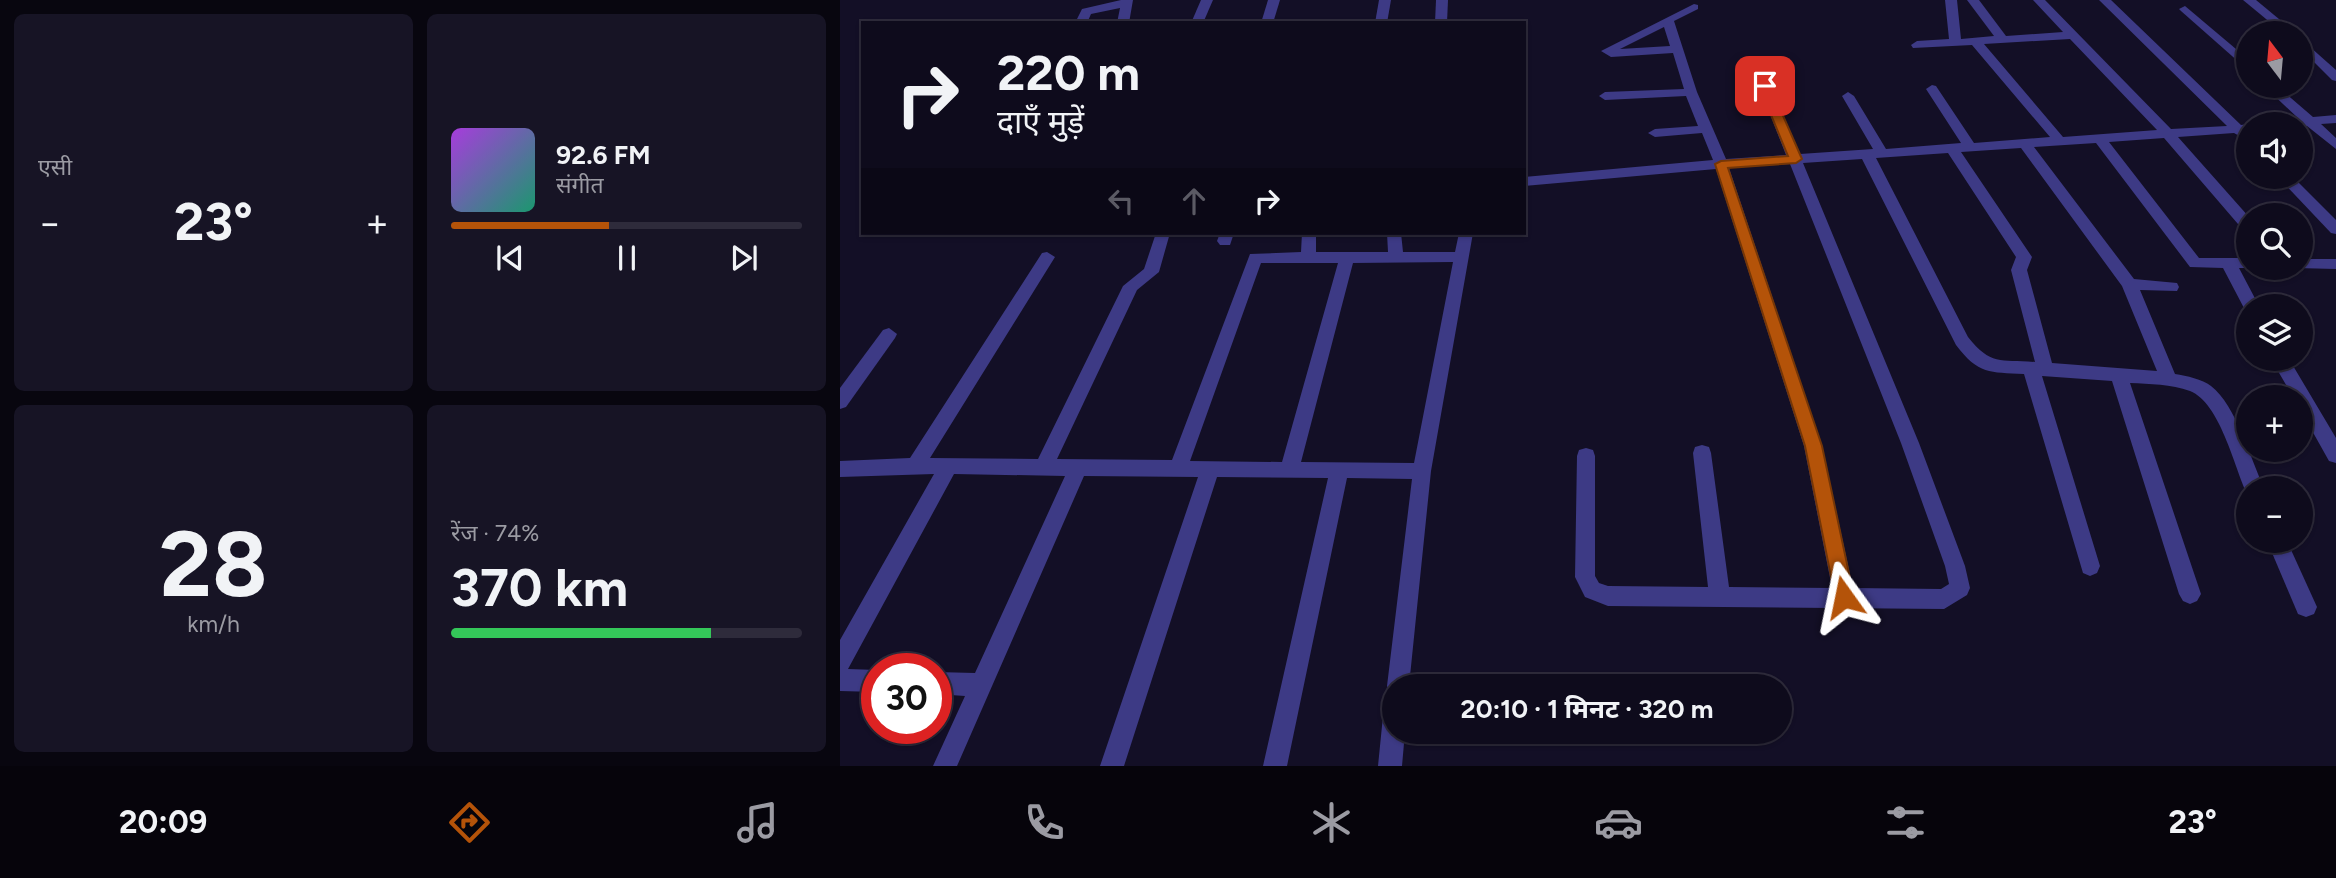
<!DOCTYPE html>
<html lang="hi">
<head>
<meta charset="utf-8">
<style>
  :root { --surface:#0e0b1c; --page:#171425; --text:#f1f3f6; --muted:#9b9ba3; --line:#2e2b3b; --accent:#b45309 }
  body { margin:0; font-family:Figtree,"Noto Sans Devanagari",sans-serif; background:var(--page); color:var(--text); height:100vh; display:flex; flex-direction:column; font-size:26px; white-space:nowrap }
  * { box-sizing:border-box; margin:0 }
  p { font-size:23px; color:var(--muted) }
  .icon { flex:none; width:38px; height:38px; fill:none; stroke:currentColor; stroke-width:2; stroke-linecap:round; stroke-linejoin:round }
  .map { position:relative; flex:1; overflow:hidden }
  .details { display:flex; flex-direction:column; gap:14px; padding:14px; background:#08060f; width:840px }
  .details>* { flex:none }
  .hud { position:absolute; left:21px; top:21px; width:665px; height:214px; border-radius:0px; box-shadow:0 2px 5px #0004,0 0 0 2px var(--line); background:#0e0b1c; color:var(--text); overflow:hidden }
  .needle { width:46px; rotate:344deg }
  .buttons { position:absolute; left:1396px; top:21px; display:grid; gap:14px }
  .buttons a { display:grid; place-items:center; width:77px; height:77px; border-radius:50%; background:var(--surface); box-shadow:0 2px 5px #0004,0 0 0 2px var(--line); font-size:35px }
  .speed { position:absolute; left:21px; top:653px; display:flex; gap:14px; font-size:35px; font-weight:700; text-align:center }
  .speed>* { display:grid; place-content:center; width:91px; height:91px; border-radius:50%; background:var(--surface); box-shadow:0 2px 5px #0004,0 0 0 2px var(--line); line-height:1 }
  .speed .limit { border:10px solid #d22; background:#fff; color:#111 }
  .pin { position:absolute; display:grid; place-items:center; width:60px; height:60px; color:#fff; margin:-30px; border-radius:14px; box-shadow:0 4px 10px #0006 }
  .me { position:absolute; width:77px; margin:-38px; rotate:348deg; stroke-linejoin:round; filter:drop-shadow(0 0 5px #0008) }
  .turn { display:flex; align-items:center; gap:24px; height:147px; padding:0 21px; font-size:32px }
  .turn .icon { width:91px; height:91px; stroke-width:2.5 }
  .turn b { display:block; font-size:49px; line-height:60px }
  .lanes { display:flex; align-items:center; height:66px; padding:0 21px; background:#0003; justify-content:center; gap:35px; direction:ltr }
  .lanes .off { opacity:.35 }
  .big { font-size:52px; font-weight:700; line-height:1.1 }
  .details .tile { flex:1; display:flex; flex-direction:column; justify-content:center; gap:10px; min-width:0; padding:0 24px; border-radius:10px; background:var(--page) }
  .details .dial { align-items:center; gap:0 }
  .dial b { font-size:91px; line-height:1 }
  .song { display:flex; align-items:center; gap:21px }
  .cover { width:84px; height:84px; border-radius:10px; background:linear-gradient(135deg,hsl(280 70% 55%),hsl(160 70% 35%)) }
  .played { height:7px; border-radius:4px; background:linear-gradient(90deg,var(--accent) 45%,var(--line) 45%) }
  .keys { display:flex; justify-content:space-around; direction:ltr }
  .heat { display:flex; justify-content:space-between; align-items:center; font-size:38px; direction:ltr }
  .charge { height:10px; border-radius:5px; background:linear-gradient(90deg,#34c759 74%,var(--line) 0) }
  .details .tiles { flex:1; display:grid; gap:14px; grid-template-columns:repeat(2,1fr) }
  .trip { position:absolute; left:542px; top:674px; width:410px; height:70px; border-radius:35px; background:var(--surface); box-shadow:0 2px 5px #0004,0 0 0 2px var(--line); font-weight:700; line-height:70px; text-align:center }
  .menu { display:flex; height:112px; justify-content:space-around; align-items:center; background:#06040b; color:var(--muted) }
  .menu .icon { width:49px; height:49px }
  .menu .selected { color:var(--accent) }
  .menu b { font-size:32px; color:var(--text) }
  main { display:flex; flex:1; min-height:0 }
  .map>svg:first-child { display:block }
  .lines { fill:none; stroke-linecap:round; stroke-linejoin:round }
  .minor { fill:#3d3a85; fill-rule:evenodd }
  .route { fill:#b45309; stroke:#753606; stroke-width:2 }
</style>
</head>
<body>
<main>
<section class="details">
<div class="tiles">
<div class="tile"><p>एसी</p>
<div class="heat"><a>−</a><b class="big">23°</b><a>+</a></div>
</div>
<div class="tile">
<div class="song"><i class="cover"></i><div><b>92.6 FM</b><p>संगीत</p></div></div>
<div class="played"></div>
<div class="keys"><svg class="icon" aria-label="previous" viewBox="0 0 24 24"><path d="M18 5L8 12l10 7zM5 5v14"/></svg><svg class="icon" aria-label="pause" viewBox="0 0 24 24"><path d="M8 5v14M16 5v14"/></svg><svg class="icon" aria-label="next" viewBox="0 0 24 24"><path d="M6 5l10 7-10 7zM19 5v14"/></svg></div>
</div>
<div class="tile dial"><b>28</b><p>km/h</p></div>
<div class="tile"><p>रेंज · 74%</p><b class="big">370 km</b><div class="charge"></div></div>
</div>
</section>
<div class="map">
<svg width="1496" height="766" viewBox="0 0 1496 766">
  <rect width="100%" height="100%" fill="#130f26"/>
  <g class="lines">
    <g class="minor">
      <path d="M281,0H293L289,23H277L280,8L251,14L247,23H235L242,9Z"/>
      <path d="M361,0H373L363,23H351Z"/>
      <path d="M428,0H440L433,23H421Z"/>
      <path d="M539,0H551L547,23H535Z"/>
      <path d="M596,0H608L607,23H595Z"/>
      <path d="M1105,0H1117L1121,39L1154,36L1127,0H1139L1166,36L1223,32L1193,0H1205L1331,129L1387,126L1259,0H1271L1401,125L1409,124H1410L1409,135L1403,138L1394,133L1338,137L1409,217V232L1404,231L1324,138L1269,142L1359,258H1409V268H1411H1399L1419,306H1409V311L1405,310L1383,268L1350,267L1256,143L1194,147L1294,279L1337,283L1339,287L1337,291L1300,290L1335,374C1347,376 1362,379 1371,386C1396,405 1411,460 1424,488H1409L1407,494C1394,466 1380,403 1350,391C1331,384 1310,384 1290,383L1361,594L1357,601L1350,604L1343,601L1339,594L1272,381L1202,376L1260,566L1257,573L1250,576L1243,573L1184,374C1149,372 1139,375 1116,345L1022,159L963,163L1079,443L1125,566L1130,588L1127,595L1104,609L768,606L745,597L735,577L737,456L739,450L746,448L753,450L755,456V576L759,583L768,586L868,587L853,453L855,447L862,445L869,447L871,453L889,587L992,588L964,446L876,169L684,186V177L873,160L862,133L815,137L808,133L815,129L858,126L846,96L765,100L759,96L765,92L844,89L833,53L771,57L761,51L854,4L858,5V9L834,21L857,92L886,159L946,155L919,86L925,82L931,86L960,154L1033,149L1002,96L1008,92L1014,96L1046,149L1121,143L1086,89L1092,85L1096,86L1134,143L1210,137L1132,45L1073,48L1071,45L1077,41L1109,39ZM824,27L830,46L780,49ZM1230,39L1317,130L1223,137L1144,44ZM1181,148L1282,286L1317,371L1212,363L1187,270L1192,257L1121,152ZM1108,153L1176,257L1171,270L1195,362C1160,359 1151,366 1128,337L1036,158ZM950,164L1061,443L1105,566L1109,584L1101,589L1013,588L982,446L889,168Z"/>
      <path d="M1403,0H1416L1456,33H1443Z"/>
      <path d="M1345,6L1409,60V71L1341,11L1339,9Z"/>
      <path d="M1461,39L1496,70V81L1492,80L1461,49Z"/>
      <path d="M1424,86H1437L1473,117L1496,115V123L1481,124L1496,138V149L1467,126L1440,124L1441,121L1459,119Z"/>
      <path d="M1438,177H1453L1496,220V234L1491,233Z"/>
      <path d="M316,233H330L319,272L297,290L217,459L332,460L410,254L461,252L462,233H476V252H548L547,233H561L563,252H615L619,233H633L591,471L569,686H555V696L550,694L547,686L572,479L507,478L447,766H423L488,478L377,477L284,766H260L358,477L244,476L117,766H93L125,696L96,694V672L135,673L225,476L114,474L8,669L37,670V692L0,691V640L94,474L0,477V461L70,458L202,253L207,252L215,257L90,458L198,459L283,286L304,269ZM613,262L574,463L461,462L513,263ZM421,263H498L442,462L350,461Z"/>
      <path d="M380,233H394L390,245H380L377,241Z"/>
      <path d="M1461,259H1496V269L1456,268H1461Z"/>
      <path d="M49,328L57,334L55,338L6,407L0,409V388L43,330Z"/>
      <path d="M1431,359H1449L1496,438V463L1489,461L1461,411V397H1453Z"/>
      <path d="M1427,541H1447L1477,607L1474,614L1466,617L1458,614Z"/>
      <path d="M555,705V732H565L562,766H538L543,716L547,708Z"/>
    </g>
  </g>
  <path class="route" d="M925,83L930,86L962,159L956,163L888,168L982,446L1014,597L1011,603L1004,606L997,603L995,597L965,446L875,164L881,161L948,156L919,86Z"/>
</svg>
<div class="buttons">
<a><svg class="needle" viewBox="-14 -14 28 28"><path d="M0-13l5 13h-10z" fill="#e53935"/><path d="M0 13l5-13h-10z" fill="#9b9ba3"/></svg></a>
<a><svg class="icon" aria-label="sound" viewBox="0 0 24 24"><path d="M4 9h4l5-4v14l-5-4H4zM17 9q2 3 0 6"/></svg></a>
<a><svg class="icon" aria-label="search" viewBox="0 0 24 24"><circle cx="10" cy="10" r="6"/><path d="M15 15l6 6"/></svg></a>
<a><svg class="icon" aria-label="layers" viewBox="0 0 24 24"><path d="M12 4l9 5-9 5-9-5zM3 14l9 5 9-5"/></svg></a>
<a>+</a>
<a>−</a>
</div>
<div class="speed"><div class="limit">30</div></div>
<div class="pin" style="left:925px;top:86px;background:#d93025"><svg class="icon" aria-label="arrive" viewBox="0 0 24 24"><path d="M6 21V4h12l-3 4 3 4H6"/></svg></div>
<svg class="me" style="left:1004px;top:597px" viewBox="-20 -20 40 40"><path d="M0-17L14 15 0 8-14 15z" fill="#b45309" stroke="#fff" stroke-width="4"/></svg>
<div class="trip">20:10 · 1 मिनट · 320 m</div>
<div class="hud">
<div class="turn"><svg class="icon" aria-label="right" viewBox="0 0 24 24"><path d="M7 20v-9h11M14 6l5 5-5 5"/></svg><div><b>220 m</b>दाएँ मुड़ें</div></div>
<div class="lanes"><svg class="icon off" aria-label="left" viewBox="0 0 24 24"><path d="M17 20v-9H6M10 6l-5 5 5 5"/></svg><svg class="icon off" aria-label="ahead" viewBox="0 0 24 24"><path d="M12 20V5M6 11l6-6 6 6"/></svg><svg class="icon" aria-label="right" viewBox="0 0 24 24"><path d="M7 20v-9h11M14 6l5 5-5 5"/></svg></div>
</div>
</div>
</main>
<nav class="menu">
<b>20:09</b>
<svg class="icon selected" aria-label="directions" viewBox="0 0 24 24"><path d="M12 3l9 9-9 9-9-9zM9 14v-3h6M13 9l2 2-2 2"/></svg>
<svg class="icon" aria-label="music" viewBox="0 0 24 24"><path d="M9 18V5l10-2v13"/><circle cx="6" cy="18" r="3"/><circle cx="16" cy="16" r="3"/></svg>
<svg class="icon" aria-label="phone" viewBox="0 0 24 24"><path d="M5 4h4l2 5-3 2q2 4 5 5l2-3 5 2v4C11 20 4 13 5 4z"/></svg>
<svg class="icon" aria-label="climate" viewBox="0 0 24 24"><path d="M12 3v18M4 7l16 10M4 17L20 7"/></svg>
<svg class="icon" aria-label="car" viewBox="0 0 24 24"><path d="M5 17H2v-5l4-1 3-4h7l3 4 3 1v5h-3M9 17h6M6 11h13"/><circle cx="7" cy="17" r="2"/><circle cx="17" cy="17" r="2"/></svg>
<svg class="icon" aria-label="filters" viewBox="0 0 24 24"><path d="M4 7h16M4 17h16"/><circle cx="9" cy="7" r="2"/><circle cx="15" cy="17" r="2"/></svg>
<b>23°</b>
</nav>
</body>
</html>
